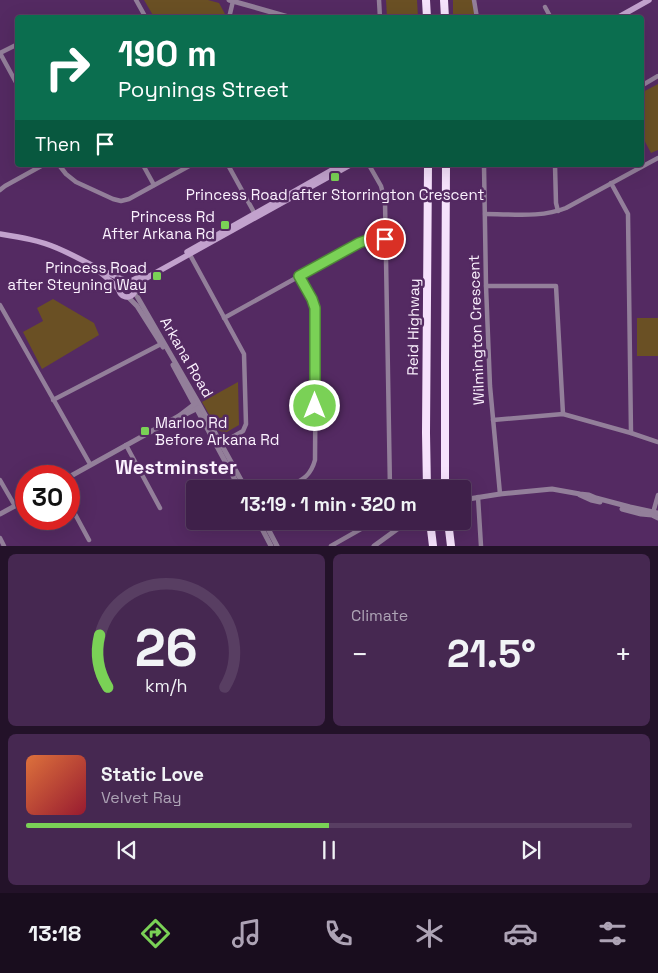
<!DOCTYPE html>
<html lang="en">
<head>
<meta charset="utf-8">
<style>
  :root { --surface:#3f204a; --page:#462851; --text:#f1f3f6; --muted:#ada3b5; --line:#583e62; --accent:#7ad156 }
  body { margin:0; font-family:"Space Grotesk",sans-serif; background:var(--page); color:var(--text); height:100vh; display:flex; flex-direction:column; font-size:19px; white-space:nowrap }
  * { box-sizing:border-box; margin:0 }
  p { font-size:16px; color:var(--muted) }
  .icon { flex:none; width:28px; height:28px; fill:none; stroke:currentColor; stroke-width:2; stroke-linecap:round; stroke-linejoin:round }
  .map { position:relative; height:546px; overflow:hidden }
  .panel { display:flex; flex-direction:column; gap:8px; padding:8px; background:#231229; flex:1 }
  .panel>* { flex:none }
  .hud { position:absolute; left:15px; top:15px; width:629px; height:152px; border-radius:5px; box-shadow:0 5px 20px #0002,0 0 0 1px var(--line); background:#0b6e4f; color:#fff; overflow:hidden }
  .speed { position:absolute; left:15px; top:465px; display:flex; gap:10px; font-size:25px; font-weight:700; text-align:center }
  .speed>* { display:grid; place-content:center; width:65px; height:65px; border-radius:50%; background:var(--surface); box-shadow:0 5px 20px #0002,0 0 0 1px var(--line); line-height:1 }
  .speed .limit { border:8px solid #d22; background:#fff; color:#111 }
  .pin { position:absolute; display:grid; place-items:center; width:42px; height:42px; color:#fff; margin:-21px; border:2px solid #fff; border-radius:50%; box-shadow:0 1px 5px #0007 }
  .me { position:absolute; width:55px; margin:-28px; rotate:0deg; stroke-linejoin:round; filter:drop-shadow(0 0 4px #0008) }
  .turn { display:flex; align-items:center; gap:18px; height:105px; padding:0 20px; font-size:22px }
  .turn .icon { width:65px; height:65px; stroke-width:2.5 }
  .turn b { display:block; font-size:35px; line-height:42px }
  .then { display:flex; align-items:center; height:48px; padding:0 20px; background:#0003; gap:10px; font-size:19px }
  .big { font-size:38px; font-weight:600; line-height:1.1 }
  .panel .tile { flex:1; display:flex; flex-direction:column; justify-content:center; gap:8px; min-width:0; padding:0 18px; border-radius:8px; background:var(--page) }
  .panel .dial { align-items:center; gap:0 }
  .dial svg { height:130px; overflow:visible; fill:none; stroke:var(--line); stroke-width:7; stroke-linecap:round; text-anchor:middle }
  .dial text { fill:var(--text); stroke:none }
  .song { display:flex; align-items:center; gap:15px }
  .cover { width:60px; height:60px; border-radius:8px; background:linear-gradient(135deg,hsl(20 70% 55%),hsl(350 70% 35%)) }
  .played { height:5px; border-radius:2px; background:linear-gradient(90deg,var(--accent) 50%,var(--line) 50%) }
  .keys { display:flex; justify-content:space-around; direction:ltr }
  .heat { display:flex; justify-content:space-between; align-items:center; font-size:28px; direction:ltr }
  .panel .tiles { flex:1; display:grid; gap:8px; grid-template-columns:1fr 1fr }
  .tile:last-child { grid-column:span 2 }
  .trip { position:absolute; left:186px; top:480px; width:285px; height:50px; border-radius:5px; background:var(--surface); box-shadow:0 5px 20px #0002,0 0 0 1px var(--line); font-weight:600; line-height:50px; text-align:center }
  .tabs { display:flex; height:80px; justify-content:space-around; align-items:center; background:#190d1e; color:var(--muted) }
  .tabs .icon { width:35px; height:35px }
  .tabs .current { color:var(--accent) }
  .tabs b { font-size:22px; color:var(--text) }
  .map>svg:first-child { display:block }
  .green { fill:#6a5024 }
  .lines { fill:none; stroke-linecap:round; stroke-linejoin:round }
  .minor { stroke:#937f9a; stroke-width:4.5 }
  .tertiary { stroke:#937f9a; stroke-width:5 }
  .secondary { stroke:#c2a2cd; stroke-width:5.5 }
  .motorway { stroke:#f6e2fc; stroke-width:8 }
  .route-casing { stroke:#4f8838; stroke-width:12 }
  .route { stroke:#7ad156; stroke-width:9 }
  .poi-dot { fill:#7ad156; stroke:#542a62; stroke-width:2 }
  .labels { text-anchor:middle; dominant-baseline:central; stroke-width:5; stroke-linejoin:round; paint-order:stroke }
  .poi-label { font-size:15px; fill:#fbf1fe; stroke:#542a62; text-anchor:end }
  .street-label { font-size:15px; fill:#fbf1fe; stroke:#542a62 }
  .district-label { font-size:20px; font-weight:bold; fill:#fbf1fe; stroke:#542a62 }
</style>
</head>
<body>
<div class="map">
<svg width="658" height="546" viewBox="0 0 658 546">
  <rect width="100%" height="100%" fill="#542a62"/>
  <g class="green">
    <path d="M144,0H208L219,3L225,14L224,17H154Z"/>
    <path d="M386,0H417L418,17H387Z"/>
    <rect x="453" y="0" width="21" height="17"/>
    <path d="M658,84V150L651,153L641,134V93Z"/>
    <path d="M53,299L94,323L99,335L42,369L23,332L43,321L37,308Z"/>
    <rect x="637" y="318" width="21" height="38"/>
    <path d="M238,382L239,425L225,433L218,430L202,402Z"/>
  </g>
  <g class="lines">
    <g class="minor">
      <path d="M136,0L146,18"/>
      <path d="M379,0L380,18"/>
      <path d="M474,0L477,18"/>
      <path d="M545,7L551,18"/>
      <path d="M229,18L233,1"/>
      <path d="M0,53L18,86"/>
      <path d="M0,53L18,44"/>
      <path d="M641,86L658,76"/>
      <path d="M59,165L66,174L76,182L113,199L121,201L129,199L191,165"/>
      <path d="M143,165L154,185"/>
      <path d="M228,165L256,216"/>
      <path d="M369,165L381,186L385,201L390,489"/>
      <path d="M484,165L486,286L490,386L500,494"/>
      <path d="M555,165L556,203L558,211"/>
      <path d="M611,183L628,214L631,433"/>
      <path d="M0,190L5,186L43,165"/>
      <path d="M485,214C512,214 541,218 566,208L658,158"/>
      <path d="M189,253L244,354L246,424L243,431L220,444"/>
      <path d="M486,286H556L563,414"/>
      <path d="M0,305L90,464"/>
      <path d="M224,318L359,243L367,240L385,239"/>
      <path d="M53,400L163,343"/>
      <path d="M493,420L563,414L631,433L658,442"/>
      <path d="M126,445L160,508"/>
      <path d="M0,480L15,506"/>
      <path d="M285,489C301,480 310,478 315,460L316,316C314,301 307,290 299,277"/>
      <path d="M478,497L481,546"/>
      <path d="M69,503L89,540"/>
      <path d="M653,513L658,495"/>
      <path d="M0,538L4,546"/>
      <path d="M331,546L375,521"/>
    </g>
    <g class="tertiary">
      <path d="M229,0L292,18"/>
      <path d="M134,291L198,402L246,489"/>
      <path d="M128,297L137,306L163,347"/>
      <path d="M173,365L240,489"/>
      <path d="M179,416L196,403"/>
      <path d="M69,477L179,416H182L198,408"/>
      <path d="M580,495L591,500L600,502"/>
      <path d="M462,500L500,494L552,489L580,494L589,495L596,498L630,507L658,513"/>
      <path d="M622,509L641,514L652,515L658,518"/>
      <path d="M0,514L26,500"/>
      <path d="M258,521L271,546"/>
      <path d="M264,521L277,546"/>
      <path d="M374,546L396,530L410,521"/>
    </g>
    <g class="secondary">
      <path d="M617,18L649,0"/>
      <path d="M0,234C19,237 39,240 57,248C81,258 103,273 127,281"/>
      <path d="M187,252L341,165"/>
      <path d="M101,273L114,284L119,290"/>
      <circle cx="127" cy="289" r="8"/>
      <path d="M129,282L145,274"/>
      <path d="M134,288L141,281L150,276L350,165"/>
    </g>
    <g class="motorway">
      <path d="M426,0L427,18"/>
      <path d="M444,0L445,18"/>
      <path d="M427,489L426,433L428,165"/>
      <path d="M445,489V363L446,165"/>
      <path d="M430,521L433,546"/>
      <path d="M448,521L451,546"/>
    </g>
  </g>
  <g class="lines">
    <g class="route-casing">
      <path id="route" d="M315,406V308L312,299L299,276L359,243L367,240L385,239"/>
    </g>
    <use href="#route" class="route"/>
  </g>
  <g class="poi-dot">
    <rect x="330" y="172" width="10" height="10" rx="2.5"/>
    <rect x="220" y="220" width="10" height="10" rx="2.5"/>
    <rect x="152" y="271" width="10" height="10" rx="2.5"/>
    <rect x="140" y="426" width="10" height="10" rx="2.5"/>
  </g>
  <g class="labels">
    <g class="poi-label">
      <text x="335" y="194" text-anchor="middle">Princess Road after Storrington Crescent</text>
      <text x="215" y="216">Princess Rd<tspan x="215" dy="17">After Arkana Rd</tspan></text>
      <text x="147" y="267">Princess Road<tspan x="147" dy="17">after Steyning Way</tspan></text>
      <text x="155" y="422" text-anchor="start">Marloo Rd<tspan x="155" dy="17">Before Arkana Rd</tspan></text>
    </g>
    <g class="street-label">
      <text transform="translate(413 327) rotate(-89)">Reid Highway</text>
      <text transform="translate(476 330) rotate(-92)">Wilmington Crescent</text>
      <text transform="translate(187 357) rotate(60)">Arkana Road</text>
    </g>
    <g class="district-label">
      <text x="176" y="467">Westminster</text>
    </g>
  </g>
</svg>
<div class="speed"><div class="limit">30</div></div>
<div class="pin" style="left:385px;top:239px;background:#d93025"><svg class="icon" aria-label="arrive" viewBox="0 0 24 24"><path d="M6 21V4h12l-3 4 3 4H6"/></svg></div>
<svg class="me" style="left:315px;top:406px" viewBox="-20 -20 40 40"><circle r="17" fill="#7ad156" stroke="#fff" stroke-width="3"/><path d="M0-11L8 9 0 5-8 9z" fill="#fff"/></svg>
<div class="trip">13:19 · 1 min · 320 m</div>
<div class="hud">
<div class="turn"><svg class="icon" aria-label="right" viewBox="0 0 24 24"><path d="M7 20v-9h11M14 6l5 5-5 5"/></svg><div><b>190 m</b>Poynings Street</div></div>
<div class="then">Then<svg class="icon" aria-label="arrive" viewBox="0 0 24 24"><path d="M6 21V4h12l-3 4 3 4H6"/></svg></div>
</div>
</div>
<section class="panel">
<div class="tiles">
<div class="tile dial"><svg viewBox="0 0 100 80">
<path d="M14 69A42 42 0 1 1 86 69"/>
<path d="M14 69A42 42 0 0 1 9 37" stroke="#7ad156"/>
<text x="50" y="56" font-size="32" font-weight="700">26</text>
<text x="50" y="72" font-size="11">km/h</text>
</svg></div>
<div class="tile"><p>Climate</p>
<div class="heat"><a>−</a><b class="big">21.5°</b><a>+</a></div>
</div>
<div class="tile">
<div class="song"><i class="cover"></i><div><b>Static Love</b><p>Velvet Ray</p></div></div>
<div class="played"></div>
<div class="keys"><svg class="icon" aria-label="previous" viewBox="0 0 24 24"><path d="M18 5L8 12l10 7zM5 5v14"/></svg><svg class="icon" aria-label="pause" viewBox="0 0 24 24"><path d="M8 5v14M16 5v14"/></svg><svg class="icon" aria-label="next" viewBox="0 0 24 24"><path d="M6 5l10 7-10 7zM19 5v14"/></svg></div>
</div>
</div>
</section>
<nav class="tabs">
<b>13:18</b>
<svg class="icon current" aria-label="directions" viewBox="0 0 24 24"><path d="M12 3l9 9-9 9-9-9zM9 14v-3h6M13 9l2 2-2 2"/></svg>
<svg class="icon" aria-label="music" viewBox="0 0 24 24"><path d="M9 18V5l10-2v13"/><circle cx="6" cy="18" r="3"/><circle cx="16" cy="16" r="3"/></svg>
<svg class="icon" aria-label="phone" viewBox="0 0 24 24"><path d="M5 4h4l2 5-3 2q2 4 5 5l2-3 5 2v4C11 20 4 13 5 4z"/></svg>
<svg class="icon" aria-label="climate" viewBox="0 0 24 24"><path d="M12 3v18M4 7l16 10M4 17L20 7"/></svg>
<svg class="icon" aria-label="car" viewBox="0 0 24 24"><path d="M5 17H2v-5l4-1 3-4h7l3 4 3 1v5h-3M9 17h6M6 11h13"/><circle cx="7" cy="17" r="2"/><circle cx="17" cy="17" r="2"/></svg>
<svg class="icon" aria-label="filters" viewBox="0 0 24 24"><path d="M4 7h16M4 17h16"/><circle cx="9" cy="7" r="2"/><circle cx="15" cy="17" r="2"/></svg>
</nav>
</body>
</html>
